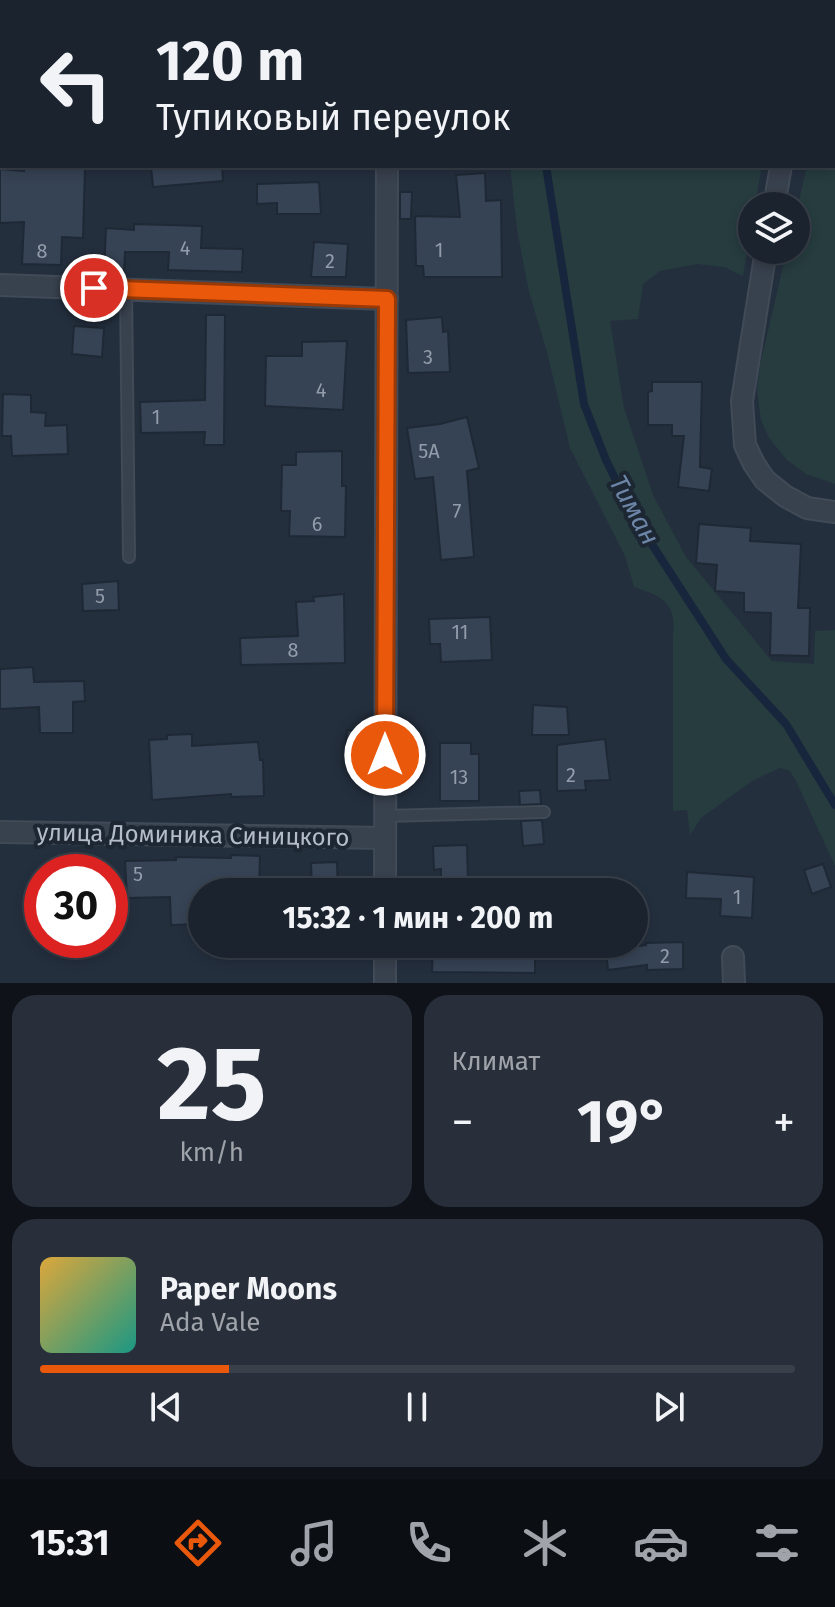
<!DOCTYPE html>
<html lang="ru">
<head>
<meta charset="utf-8">
<style>
  :root { --surface:#1b232e; --page:#282f3a; --text:#f1f3f6; --muted:#a0a4aa; --line:#39404a; --accent:#ea580c }
  body { margin:0; font-family:"Fira Sans",sans-serif; background:var(--page); color:var(--text); height:100vh; display:flex; flex-direction:column; font-size:30px; white-space:nowrap }
  * { box-sizing:border-box; margin:0 }
  p { font-size:26px; color:var(--muted) }
  .icon { flex:none; width:44px; height:44px; fill:none; stroke:currentColor; stroke-width:2; stroke-linecap:round; stroke-linejoin:round }
  .map { position:relative; height:983px; overflow:hidden }
  .panel { display:flex; flex-direction:column; gap:12px; padding:12px; background:#0f1319; flex:1 }
  .panel>* { flex:none }
  .guide { position:absolute; left:0px; top:0px; width:836px; height:168px; box-shadow:0 4px 12px #0003,0 0 0 2px var(--line); background:#1b232e; color:var(--text); overflow:hidden }
  .buttons { position:absolute; left:738px; top:192px; display:grid; gap:16px }
  .buttons a { display:grid; place-items:center; width:72px; height:72px; border-radius:50%; background:var(--surface); box-shadow:0 4px 12px #0003,0 0 0 2px var(--line); font-size:40px }
  .speed { position:absolute; left:24px; top:854px; display:flex; gap:16px; font-size:40px; font-weight:700; text-align:center }
  .speed>* { display:grid; place-content:center; width:104px; height:104px; border-radius:50%; background:var(--surface); box-shadow:0 4px 12px #0003,0 0 0 2px var(--line); line-height:1 }
  .speed .limit { border:12px solid #d22; background:#fff; color:#111 }
  .pin { position:absolute; display:grid; place-items:center; width:68px; height:68px; color:#fff; margin:-34px; border:4px solid #fff; border-radius:50%; box-shadow:0 2px 8px #0007 }
  .me { position:absolute; width:88px; margin:-44px; rotate:0deg; stroke-linejoin:round; filter:drop-shadow(0 0 6px #0008) }
  .turn { display:flex; align-items:center; gap:28px; height:168px; padding:0 24px; font-size:36px }
  .turn .icon { width:104px; height:104px; stroke-width:2.5 }
  .turn b { display:block; font-size:56px; line-height:68px }
  .big { font-size:60px; font-weight:700; line-height:1.1 }
  .panel .widget { flex:1; display:flex; flex-direction:column; justify-content:center; gap:12px; min-width:0; padding:0 28px; border-radius:24px; background:var(--page) }
  .panel .dial { align-items:center; gap:0 }
  .dial b { font-size:104px; line-height:1 }
  .song { display:flex; align-items:center; gap:24px }
  .cover { width:96px; height:96px; border-radius:12px; background:linear-gradient(135deg,hsl(40 70% 55%),hsl(170 70% 35%)) }
  .played { height:8px; border-radius:4px; background:linear-gradient(90deg,var(--accent) 25%,var(--line) 25%) }
  .keys { display:flex; justify-content:space-around; direction:ltr }
  .heat { display:flex; justify-content:space-between; align-items:center; font-size:44px; direction:ltr }
  .panel .tiles { flex:1; display:grid; gap:12px; grid-template-columns:1fr 1fr }
  .widget:last-child { grid-column:span 2 }
  .trip { position:absolute; left:188px; top:878px; width:460px; height:80px; border-radius:40px; background:var(--surface); box-shadow:0 4px 12px #0003,0 0 0 2px var(--line); font-weight:700; line-height:80px; text-align:center }
  .tabs { display:flex; height:128px; justify-content:space-around; align-items:center; background:#0b0e12; color:var(--muted) }
  .tabs .icon { width:56px; height:56px }
  .tabs .active { color:var(--accent) }
  .tabs b { font-size:36px; color:var(--text) }
  .map>svg:first-child { display:block }
  .green { fill:#263c3f }
  .lines { fill:none; stroke-linecap:round; stroke-linejoin:round }
  .stream { stroke:#17263c; stroke-width:8 }
  .building { fill:#364354; stroke:#1f2835; stroke-width:2 }
  .lane-casing { stroke:#414a57; stroke-width:14 }
  .street-casing { stroke:#414a57; stroke-width:24 }
  .lane { stroke:#38414e; stroke-width:10 }
  .street { stroke:#38414e; stroke-width:20 }
  .rail-casing { stroke:#5a6575; stroke-width:9 }
  .rail { stroke:#1d2633; stroke-width:6; stroke-dasharray:18; stroke-linecap:butt }
  .route-casing { stroke:#983908; stroke-width:20 }
  .route { stroke:#ea580c; stroke-width:14 }
  .labels { text-anchor:middle; dominant-baseline:central; stroke-width:8; stroke-linejoin:round; paint-order:stroke }
  .number-label { font-size:20px; fill:#929caa }
  .street-label { font-size:24px; fill:#b4bcc9; stroke:#1d2633 }
  .water-label { font-size:26px; font-style:italic; fill:#6d86a8; stroke:#1d2633 }
</style>
</head>
<body>
<div class="map">
<svg width="835" height="983" viewBox="0 0 835 983">
  <rect width="100%" height="100%" fill="#242f3e"/>
  <g class="green">
    <path d="M834,96H835V484L806,474L787,460L769,438L761,420L757,390L760,365L787,250H796V213L807,166H834Z"/>
    <path d="M510,166H762L755,206H752V225L743,276L724,267L697,264L660,271L643,284L638,319L610,321L624,408L653,495L686,557L772,661L814,664L815,631L835,630V866L796,781L790,771L780,768L752,781L701,818L690,835L687,810L673,811V635C677,602 661,596 634,587L625,556L570,448L547,352L529,292L517,229Z"/>
  </g>
  <g class="lines">
    <g class="stream">
      <path d="M496,0V2"/>
      <path d="M546,166L584,404L606,460L633,515L726,659L786,724L835,805"/>
    </g>
  </g>
  <g class="building">
    <path d="M24,166H85L83,238L62,237L61,265L22,264L24,222L0,223V169L24,171Z"/>
    <path d="M151,166H222L223,181L153,187Z"/>
    <path d="M485,173L486,201L501,200L502,277H424L423,266H416L415,216L460,217L456,175Z"/>
    <path d="M319,182L321,214H277V203L257,204V184Z"/>
    <path d="M400,192H412L411,219H400Z"/>
    <path d="M134,224L202,226L201,248L243,249L242,272L168,270L169,252H125L124,272L104,271L106,228L134,230Z"/>
    <path d="M314,242L348,244L346,277H311Z"/>
    <path d="M206,315H225L224,445H204L205,432L141,433L140,402L205,400Z"/>
    <path d="M442,317L443,332L448,331L450,372L408,373L406,320Z"/>
    <path d="M74,326L104,328L102,357L72,354Z"/>
    <path d="M347,341L343,410L265,406L266,356H302V342Z"/>
    <path d="M652,382H702L700,467L712,469L709,491L678,487L684,436H672V425H648V392L652,391Z"/>
    <path d="M3,394L31,395V412L46,413L45,426L67,425L68,454L12,456L11,436H2Z"/>
    <path d="M467,417L479,468L467,471L474,557L441,560L433,477L415,479L407,428L440,424Z"/>
    <path d="M342,451V486H346L345,537L289,536L290,511H281L282,465H296V452Z"/>
    <path d="M699,524L751,528L750,541L801,544L798,608H810L809,656L770,655L771,613L744,612V593L715,591L717,565L696,563Z"/>
    <path d="M118,581L119,610L83,611L82,584Z"/>
    <path d="M344,594L345,663L241,665L240,638L298,636L296,602L314,601L313,597Z"/>
    <path d="M490,617L492,660L441,662L440,644H430L429,619Z"/>
    <path d="M33,667L34,682L84,681L85,701L73,702V733H40L39,707L0,709V669Z"/>
    <path d="M533,705L567,707L569,735H532Z"/>
    <path d="M347,730L366,732L364,763H345Z"/>
    <path d="M192,734V746L258,742L260,760H263L264,796L231,797V794L152,800L149,740L167,739V735Z"/>
    <path d="M605,739L610,780L585,781L586,790L557,791V745Z"/>
    <path d="M440,743H471V754H479V801H440Z"/>
    <path d="M540,790L541,804L520,805L519,791Z"/>
    <path d="M542,820L544,844L523,846L521,821Z"/>
    <path d="M467,845L468,881L441,882V869L434,870L433,846Z"/>
    <path d="M231,855L260,856L259,892H202V924L171,925L170,897L127,898L125,861L176,860V857L231,858Z"/>
    <path d="M337,862L338,892H312L311,863Z"/>
    <path d="M823,864L831,887L812,894L804,870Z"/>
    <path d="M687,872L754,877L752,918L720,916L721,899L686,898Z"/>
    <path d="M683,942V969L647,970V965L608,970L606,950L646,945V943Z"/>
    <path d="M433,944H535V973L432,972Z"/>
  </g>
  <g class="lines">
    <g class="lane-casing">
      <g id="lane">
        <path d="M126,290L129,557"/>
        <path d="M385,816L544,812"/>
      </g>
    </g>
    <g class="street-casing">
      <g id="street">
        <path d="M782,0L783,2"/>
        <path d="M774,206L781,166"/>
        <path d="M766,250L742,401L745,445L754,464L765,480L785,496L807,508L835,512"/>
        <path d="M0,285L387,299"/>
        <path d="M0,832L385,838"/>
        <path d="M385,892L387,166"/>
        <path d="M385,944V983"/>
        <path d="M733,957L734,983"/>
      </g>
    </g>
    <use href="#lane" class="lane"/>
    <use href="#street" class="street"/>
    <g class="rail-casing">
      <path id="rail" d="M834,43L835,42"/>
    </g>
    <use href="#rail" class="rail"/>
  </g>
  <g class="lines">
    <g class="route-casing">
      <path id="route" d="M94,288L387,299L385,755"/>
    </g>
    <use href="#route" class="route"/>
  </g>
  <g class="labels">
    <g class="number-label">
      <text x="185" y="248">4</text>
      <text x="439" y="250">1</text>
      <text x="42" y="251">8</text>
      <text x="330" y="261">2</text>
      <text x="428" y="357">3</text>
      <text x="321" y="390">4</text>
      <text x="156" y="417">1</text>
      <text x="429" y="451">5А</text>
      <text x="457" y="511">7</text>
      <text x="317" y="524">6</text>
      <text x="100" y="596">5</text>
      <text x="460" y="632">11</text>
      <text x="293" y="650">8</text>
      <text x="571" y="775">2</text>
      <text x="459" y="777">13</text>
      <text x="138" y="874">5</text>
      <text x="737" y="897">1</text>
      <text x="665" y="956">2</text>
    </g>
    <g class="street-label">
      <text transform="translate(193 835) rotate(1)">улица Доминика Синицкого</text>
    </g>
    <g class="water-label">
      <text transform="translate(634 510) rotate(61)">Тиман</text>
    </g>
  </g>
</svg>
<div class="buttons">
<a><svg class="icon" aria-label="layers" viewBox="0 0 24 24"><path d="M12 4l9 5-9 5-9-5zM3 14l9 5 9-5"/></svg></a>
</div>
<div class="speed"><div class="limit">30</div></div>
<div class="pin" style="left:94px;top:288px;background:#d93025"><svg class="icon" aria-label="arrive" viewBox="0 0 24 24"><path d="M6 21V4h12l-3 4 3 4H6"/></svg></div>
<svg class="me" style="left:385px;top:755px" viewBox="-20 -20 40 40"><circle r="17" fill="#ea580c" stroke="#fff" stroke-width="3"/><path d="M0-11L8 9 0 5-8 9z" fill="#fff"/></svg>
<div class="trip">15:32 · 1 мин · 200 m</div>
<div class="guide">
<div class="turn"><svg class="icon" aria-label="left" viewBox="0 0 24 24"><path d="M17 20v-9H6M10 6l-5 5 5 5"/></svg><div><b>120 m</b>Тупиковый переулок</div></div>
</div>
</div>
<section class="panel">
<div class="tiles">
<div class="widget dial"><b>25</b><p>km/h</p></div>
<div class="widget"><p>Климат</p>
<div class="heat"><a>−</a><b class="big">19°</b><a>+</a></div>
</div>
<div class="widget">
<div class="song"><i class="cover"></i><div><b>Paper Moons</b><p>Ada Vale</p></div></div>
<div class="played"></div>
<div class="keys"><svg class="icon" aria-label="previous" viewBox="0 0 24 24"><path d="M18 5L8 12l10 7zM5 5v14"/></svg><svg class="icon" aria-label="pause" viewBox="0 0 24 24"><path d="M8 5v14M16 5v14"/></svg><svg class="icon" aria-label="next" viewBox="0 0 24 24"><path d="M6 5l10 7-10 7zM19 5v14"/></svg></div>
</div>
</div>
</section>
<nav class="tabs">
<b>15:31</b>
<svg class="icon active" aria-label="directions" viewBox="0 0 24 24"><path d="M12 3l9 9-9 9-9-9zM9 14v-3h6M13 9l2 2-2 2"/></svg>
<svg class="icon" aria-label="music" viewBox="0 0 24 24"><path d="M9 18V5l10-2v13"/><circle cx="6" cy="18" r="3"/><circle cx="16" cy="16" r="3"/></svg>
<svg class="icon" aria-label="phone" viewBox="0 0 24 24"><path d="M5 4h4l2 5-3 2q2 4 5 5l2-3 5 2v4C11 20 4 13 5 4z"/></svg>
<svg class="icon" aria-label="climate" viewBox="0 0 24 24"><path d="M12 3v18M4 7l16 10M4 17L20 7"/></svg>
<svg class="icon" aria-label="car" viewBox="0 0 24 24"><path d="M5 17H2v-5l4-1 3-4h7l3 4 3 1v5h-3M9 17h6M6 11h13"/><circle cx="7" cy="17" r="2"/><circle cx="17" cy="17" r="2"/></svg>
<svg class="icon" aria-label="filters" viewBox="0 0 24 24"><path d="M4 7h16M4 17h16"/><circle cx="9" cy="7" r="2"/><circle cx="15" cy="17" r="2"/></svg>
</nav>
</body>
</html>
